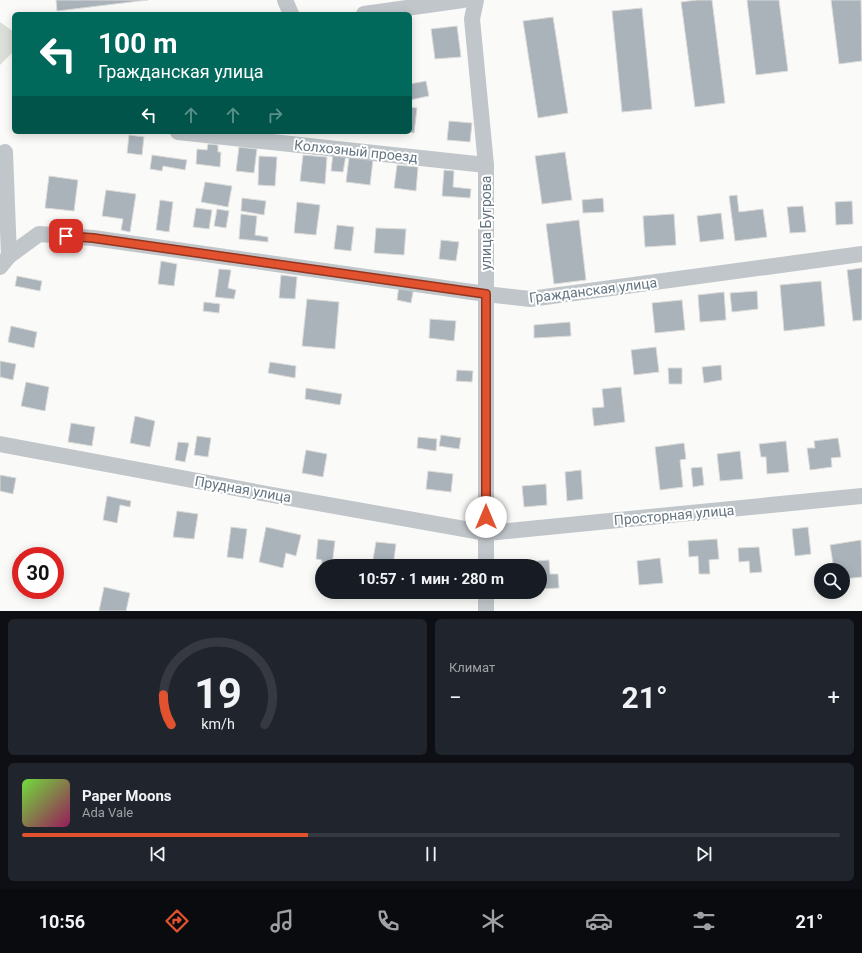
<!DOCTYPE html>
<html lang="ru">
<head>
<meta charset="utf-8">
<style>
  :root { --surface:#171b24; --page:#20242c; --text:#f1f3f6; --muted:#9ea1a6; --line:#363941; --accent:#e2522f }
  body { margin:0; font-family:Roboto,sans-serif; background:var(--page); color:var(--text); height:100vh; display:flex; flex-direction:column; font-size:15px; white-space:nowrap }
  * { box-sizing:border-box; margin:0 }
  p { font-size:13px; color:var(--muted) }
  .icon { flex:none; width:22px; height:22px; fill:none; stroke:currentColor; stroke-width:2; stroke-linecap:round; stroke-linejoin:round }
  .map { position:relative; height:611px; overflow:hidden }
  .panel { display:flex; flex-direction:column; gap:8px; padding:8px; background:#0d0f14; flex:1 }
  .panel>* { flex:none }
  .top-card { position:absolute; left:12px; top:12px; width:400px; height:122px; border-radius:6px; box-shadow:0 2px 10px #0003; background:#00695c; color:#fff; overflow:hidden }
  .buttons { position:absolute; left:814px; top:563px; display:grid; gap:8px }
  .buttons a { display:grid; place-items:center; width:36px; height:36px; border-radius:50%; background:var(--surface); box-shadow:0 2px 10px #0003; font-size:20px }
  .speed { position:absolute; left:12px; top:547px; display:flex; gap:8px; font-size:20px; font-weight:700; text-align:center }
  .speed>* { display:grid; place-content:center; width:52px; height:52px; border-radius:50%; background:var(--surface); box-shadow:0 2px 10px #0003; line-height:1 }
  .speed .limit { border:6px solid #d22; background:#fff; color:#111 }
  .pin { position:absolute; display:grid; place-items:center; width:34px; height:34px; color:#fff; margin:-17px; border-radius:8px; box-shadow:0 2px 6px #0006 }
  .me { position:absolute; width:44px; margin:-22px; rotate:0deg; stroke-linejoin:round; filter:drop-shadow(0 0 3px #0008) }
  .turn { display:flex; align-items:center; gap:14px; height:84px; padding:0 20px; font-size:18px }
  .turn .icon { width:52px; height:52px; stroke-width:2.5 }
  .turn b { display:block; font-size:28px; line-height:34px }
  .lanes { display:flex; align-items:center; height:38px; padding:0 20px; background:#0003; justify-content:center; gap:20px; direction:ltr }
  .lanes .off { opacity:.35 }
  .big { font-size:30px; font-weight:700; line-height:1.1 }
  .panel .tile { flex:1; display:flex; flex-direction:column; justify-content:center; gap:6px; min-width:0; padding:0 14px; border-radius:6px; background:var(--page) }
  .panel .dial { align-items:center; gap:0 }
  .dial svg { height:104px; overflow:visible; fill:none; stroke:var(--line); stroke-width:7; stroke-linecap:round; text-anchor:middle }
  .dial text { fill:var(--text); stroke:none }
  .song { display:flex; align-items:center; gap:12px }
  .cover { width:48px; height:48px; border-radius:6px; background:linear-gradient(135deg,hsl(100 70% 55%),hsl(330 70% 35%)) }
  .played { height:4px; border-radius:2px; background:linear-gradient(90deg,var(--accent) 35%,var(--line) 35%) }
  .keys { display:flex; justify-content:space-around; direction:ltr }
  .heat { display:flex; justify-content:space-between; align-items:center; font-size:22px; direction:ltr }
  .panel .tiles { flex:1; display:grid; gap:8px; grid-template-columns:1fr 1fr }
  .tile:last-child { grid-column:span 2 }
  .trip { position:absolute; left:315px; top:559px; width:232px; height:40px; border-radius:20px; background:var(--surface); box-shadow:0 2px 10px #0003; font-weight:700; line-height:40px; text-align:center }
  .dock { display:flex; height:64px; justify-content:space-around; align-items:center; background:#090b0e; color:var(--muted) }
  .dock .icon { width:28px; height:28px }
  .dock .on { color:var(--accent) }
  .dock b { font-size:18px; color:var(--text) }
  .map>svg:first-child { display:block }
  .green { fill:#dadfd7 }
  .building { fill:#aab3b9; stroke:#dcdcda }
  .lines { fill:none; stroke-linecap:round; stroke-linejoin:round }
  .minor { stroke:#c1c6ca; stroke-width:16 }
  .route-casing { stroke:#93351f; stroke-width:10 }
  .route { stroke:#e2522f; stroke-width:7 }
  .labels { text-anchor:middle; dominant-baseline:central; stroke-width:4; stroke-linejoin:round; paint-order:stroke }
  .street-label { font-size:14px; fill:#657682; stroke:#fff }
</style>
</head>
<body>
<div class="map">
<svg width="862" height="611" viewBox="0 0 862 611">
  <rect width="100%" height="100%" fill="#fafaf8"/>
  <path class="green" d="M0,22L14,32V51L0,65Z"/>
  <g class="building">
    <path d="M56,0H148L57,11Z"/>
    <path d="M697,0H712L725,103L695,107L681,2Z"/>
    <path d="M747,0H779L788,71L756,75Z"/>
    <path d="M831,0H861L862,61L839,64Z"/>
    <path d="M642,8L652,109L622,112L612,11Z"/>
    <path d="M553,17L568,113L538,118L523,21Z"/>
    <path d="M457,26L461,57L435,59L431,29Z"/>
    <path d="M426,81L429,96L410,100V84Z"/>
    <path d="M410,107L417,108L414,133L408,132H410Z"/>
    <path d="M449,121L472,123L470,142L447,140Z"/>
    <path d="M129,135L144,137L142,155L127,153Z"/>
    <path d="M208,144L218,145V152H221L220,167L196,164L197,149L207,150Z"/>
    <path d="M239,147L257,149L254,173L236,171Z"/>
    <path d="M565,152L572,200L542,204L535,156Z"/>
    <path d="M333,153L346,155L343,172L331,171Z"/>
    <path d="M152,155L187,160L185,170L163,166L162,171L150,169Z"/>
    <path d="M303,155L327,157L325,184L300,181Z"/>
    <path d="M259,156L277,157L275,186L258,185Z"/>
    <path d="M349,157L373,160L370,185L346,182Z"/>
    <path d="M397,165L418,167L416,191L394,188Z"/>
    <path d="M444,170L454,171L453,187L471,189L470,198L442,196Z"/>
    <path d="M49,176L78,180L74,211L45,208Z"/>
    <path d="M205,182L232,186L228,207L201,202Z"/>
    <path d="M106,190L136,194L130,232L121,230L123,219L102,216Z"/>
    <path d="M737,195L739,212L763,209L767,237L735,241L729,196Z"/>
    <path d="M242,198L266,201L264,215L241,211Z"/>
    <path d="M603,198L604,212L583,213L582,200Z"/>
    <path d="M160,200L173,202L169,232L156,230Z"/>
    <path d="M852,201L853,224L836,225L835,202Z"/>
    <path d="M297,202L320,205L316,235L294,233Z"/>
    <path d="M803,206L806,232L790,233L787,207Z"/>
    <path d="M196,208L212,210L209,229L193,227Z"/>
    <path d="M217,209L229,211L226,228L214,226Z"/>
    <path d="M721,213L724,239L700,242L697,216Z"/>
    <path d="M241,214L257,216L255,235L268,237V242L239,239Z"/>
    <path d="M674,214L676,245L645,247L643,216Z"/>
    <path d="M579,220L586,280L554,284L546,224Z"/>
    <path d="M337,225L354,227L351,251L334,249Z"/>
    <path d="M376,228L406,229L404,255L374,253Z"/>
    <path d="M441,240L459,242L456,261L439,259Z"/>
    <path d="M161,261L177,264L174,286L158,284Z"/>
    <path d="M862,268V320L853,321L847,270Z"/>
    <path d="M219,269L231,270L228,288L236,290L234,299L215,297Z"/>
    <path d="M281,275L297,277L295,299L279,298Z"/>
    <path d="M17,276L42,281L40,291L15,286Z"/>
    <path d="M821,281L825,326L784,331L780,285Z"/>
    <path d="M399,285L414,287L411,303L397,300Z"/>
    <path d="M757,291L758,309L732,312L730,293Z"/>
    <path d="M724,292L726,320L700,322L698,295Z"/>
    <path d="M307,299L339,302L335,349L302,346Z"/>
    <path d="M682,300L685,330L655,333L652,303Z"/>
    <path d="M204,302L220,304L219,313L203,311Z"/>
    <path d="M430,319L456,321L454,341L429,338Z"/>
    <path d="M570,322L571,336L534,338V325Z"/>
    <path d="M11,326L37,332L34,348L8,342Z"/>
    <path d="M656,347L659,372L634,375L631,350Z"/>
    <path d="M0,361L16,364L13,380L0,377Z"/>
    <path d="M270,362L296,366L295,378L268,373Z"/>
    <path d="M721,365L722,380L704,383L702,367Z"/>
    <path d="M668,368H682V384H669Z"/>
    <path d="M457,370L473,371L472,382L456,381Z"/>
    <path d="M26,382L49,387L45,411L21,406Z"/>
    <path d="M621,387L625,422L594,426L592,408L604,407L602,389Z"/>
    <path d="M306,388L342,394L340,405L305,399Z"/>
    <path d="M135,416L155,421L150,447L130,443Z"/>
    <path d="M71,423L95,427L92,446L68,442Z"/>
    <path d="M441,435L461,438L459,449L439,446Z"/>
    <path d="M197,436L211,438L208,457L194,455Z"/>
    <path d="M418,437L437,439L436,451L417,448Z"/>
    <path d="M838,438L841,457L831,458L832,467L810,470L807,448H815L814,441Z"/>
    <path d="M786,441L789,472L767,474L766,457H761L759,444Z"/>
    <path d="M178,442L189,443L185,462L175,460Z"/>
    <path d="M684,443L686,459L680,460L683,487L660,490L655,447Z"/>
    <path d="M306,450L327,454L323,477L302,473Z"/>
    <path d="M740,451L743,479L720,481L717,454Z"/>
    <path d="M702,467L704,485L693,487L691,468Z"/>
    <path d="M581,470L583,499L567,501L565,472Z"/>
    <path d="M428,471L453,474L451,492L426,489Z"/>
    <path d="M0,475L16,478L13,494L0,491Z"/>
    <path d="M546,484L547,505L524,507L522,486Z"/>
    <path d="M107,496L131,501L130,507L120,505L117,523L103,520Z"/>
    <path d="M177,511L198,514L194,539L173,537Z"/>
    <path d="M231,527L247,529L243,559L227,557Z"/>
    <path d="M266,527L301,535L296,556L286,553L283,568L259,562Z"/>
    <path d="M808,527L811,554L795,556L792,529Z"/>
    <path d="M318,539L335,541L332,566H322V578H320L322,560L316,559Z"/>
    <path d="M717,539L719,559L709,560L710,574H699L698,556L689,557L688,541Z"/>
    <path d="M861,540L862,577L843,579V570H834L830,545Z"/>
    <path d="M376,542L396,544L393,566L372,565Z"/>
    <path d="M759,547L762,572L750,573L749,561L739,562L738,548Z"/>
    <path d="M660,558L663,583L639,585L637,561Z"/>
    <path d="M549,560L550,574H558L559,588L540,589V566H525V562Z"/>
    <path d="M104,587L130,593L126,611H99Z"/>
    <path d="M522,592H537L538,593L522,594Z"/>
  </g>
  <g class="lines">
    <g class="minor">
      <path d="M285,0L291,14"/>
      <path d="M476,0L472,19L486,165V566"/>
      <path d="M364,14L463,0"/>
      <path d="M178,132L486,165"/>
      <path d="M5,152L9,256"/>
      <path d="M0,267L9,256L39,234L93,238L486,294L530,299L862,254"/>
      <path d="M0,444L267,494L487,533L862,496"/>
      <path d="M486,611V592"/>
    </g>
  </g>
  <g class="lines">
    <g class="route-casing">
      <path id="route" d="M66,236L93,238L486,294V517"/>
    </g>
    <use href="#route" class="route"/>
  </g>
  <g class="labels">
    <g class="street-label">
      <text transform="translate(356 151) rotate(6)">Колхозный проезд</text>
      <text transform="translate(486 223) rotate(-90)">улица Бугрова</text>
      <text transform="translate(593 290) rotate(-7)">Гражданская улица</text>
      <text transform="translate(243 489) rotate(10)">Прудная улица</text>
      <text transform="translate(674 515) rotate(-5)">Просторная улица</text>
    </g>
  </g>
</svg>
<div class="buttons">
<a><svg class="icon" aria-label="search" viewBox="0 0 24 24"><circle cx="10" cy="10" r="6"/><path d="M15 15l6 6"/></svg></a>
</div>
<div class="speed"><div class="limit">30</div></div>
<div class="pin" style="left:66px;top:236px;background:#d93025"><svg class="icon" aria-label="arrive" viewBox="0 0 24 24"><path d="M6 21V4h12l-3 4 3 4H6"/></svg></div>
<svg class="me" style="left:486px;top:517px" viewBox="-20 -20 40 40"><circle r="19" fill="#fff"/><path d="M0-13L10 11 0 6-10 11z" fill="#e2522f"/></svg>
<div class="trip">10:57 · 1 мин · 280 m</div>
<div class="top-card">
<div class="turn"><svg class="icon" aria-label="left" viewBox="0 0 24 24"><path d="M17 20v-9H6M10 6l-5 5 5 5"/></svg><div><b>100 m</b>Гражданская улица</div></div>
<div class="lanes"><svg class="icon" aria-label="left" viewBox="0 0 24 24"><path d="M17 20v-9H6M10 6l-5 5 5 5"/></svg><svg class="icon off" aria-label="ahead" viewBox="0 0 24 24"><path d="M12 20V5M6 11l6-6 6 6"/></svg><svg class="icon off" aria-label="ahead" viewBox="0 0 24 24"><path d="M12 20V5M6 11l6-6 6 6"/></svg><svg class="icon off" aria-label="right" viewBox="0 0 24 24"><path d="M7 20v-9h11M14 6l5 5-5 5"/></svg></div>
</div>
</div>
<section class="panel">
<div class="tiles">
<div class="tile dial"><svg viewBox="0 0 100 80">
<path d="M14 69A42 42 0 1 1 86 69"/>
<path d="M14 69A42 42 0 0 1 8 46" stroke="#e2522f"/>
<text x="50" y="56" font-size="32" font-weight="700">19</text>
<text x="50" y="72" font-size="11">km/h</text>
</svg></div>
<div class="tile"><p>Климат</p>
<div class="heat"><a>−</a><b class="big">21°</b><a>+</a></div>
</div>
<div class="tile">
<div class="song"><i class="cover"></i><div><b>Paper Moons</b><p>Ada Vale</p></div></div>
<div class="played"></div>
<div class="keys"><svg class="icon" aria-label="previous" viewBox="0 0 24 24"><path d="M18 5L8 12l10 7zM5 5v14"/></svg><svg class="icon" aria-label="pause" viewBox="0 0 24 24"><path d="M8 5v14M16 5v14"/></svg><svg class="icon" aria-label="next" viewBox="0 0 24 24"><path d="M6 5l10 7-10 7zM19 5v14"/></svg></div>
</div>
</div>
</section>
<nav class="dock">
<b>10:56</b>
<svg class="icon on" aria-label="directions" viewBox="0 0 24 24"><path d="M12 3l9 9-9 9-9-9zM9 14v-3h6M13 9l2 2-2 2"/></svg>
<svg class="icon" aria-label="music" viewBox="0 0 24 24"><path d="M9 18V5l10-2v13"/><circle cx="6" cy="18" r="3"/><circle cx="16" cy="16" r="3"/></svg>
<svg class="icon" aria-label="phone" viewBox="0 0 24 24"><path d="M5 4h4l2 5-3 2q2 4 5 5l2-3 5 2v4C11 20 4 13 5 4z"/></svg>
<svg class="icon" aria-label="climate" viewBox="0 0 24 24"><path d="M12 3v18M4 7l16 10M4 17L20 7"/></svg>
<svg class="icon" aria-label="car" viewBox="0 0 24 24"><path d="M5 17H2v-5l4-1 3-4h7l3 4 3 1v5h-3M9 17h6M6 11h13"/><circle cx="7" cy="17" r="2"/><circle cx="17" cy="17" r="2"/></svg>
<svg class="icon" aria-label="filters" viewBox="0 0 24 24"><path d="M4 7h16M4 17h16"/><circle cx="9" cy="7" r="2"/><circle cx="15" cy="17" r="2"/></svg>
<b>21°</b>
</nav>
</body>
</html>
